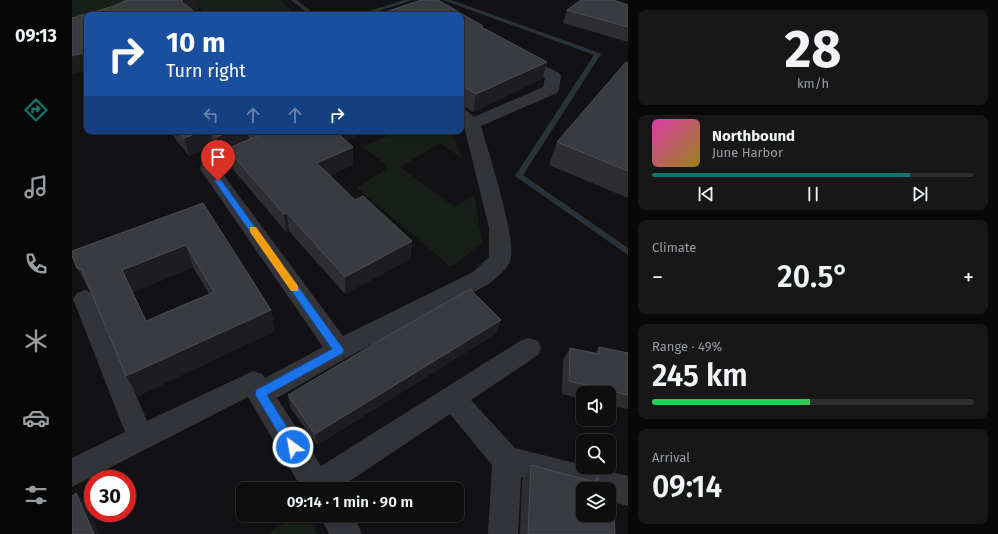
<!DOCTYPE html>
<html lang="en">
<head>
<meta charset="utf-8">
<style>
  :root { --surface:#0e0e0f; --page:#171718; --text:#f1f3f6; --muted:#9b9c9e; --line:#2e2e2f; --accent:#0f766e }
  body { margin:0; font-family:"Fira Sans",sans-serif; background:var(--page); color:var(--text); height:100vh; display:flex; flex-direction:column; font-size:15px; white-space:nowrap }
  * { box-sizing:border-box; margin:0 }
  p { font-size:13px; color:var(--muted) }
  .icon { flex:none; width:22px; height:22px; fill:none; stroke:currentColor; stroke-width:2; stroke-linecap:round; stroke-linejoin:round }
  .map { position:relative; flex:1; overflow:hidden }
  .panel { display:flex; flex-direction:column; gap:10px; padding:10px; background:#080808; width:370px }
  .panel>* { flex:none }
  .guide { position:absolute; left:12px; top:12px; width:380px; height:122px; border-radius:8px; box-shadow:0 1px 3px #0004,0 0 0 1px var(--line); background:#1a4fa0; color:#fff; overflow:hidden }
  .controls { position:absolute; left:504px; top:386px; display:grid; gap:8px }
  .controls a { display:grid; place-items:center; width:40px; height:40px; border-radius:8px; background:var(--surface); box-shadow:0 1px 3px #0004,0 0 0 1px var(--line); font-size:20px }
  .speed { position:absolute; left:12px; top:470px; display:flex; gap:8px; font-size:20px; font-weight:700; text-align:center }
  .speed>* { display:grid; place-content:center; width:52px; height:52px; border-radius:50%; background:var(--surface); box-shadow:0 1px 3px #0004,0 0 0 1px var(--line); line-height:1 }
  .speed .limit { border:6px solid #d22; background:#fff; color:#111 }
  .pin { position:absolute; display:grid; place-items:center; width:34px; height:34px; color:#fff; margin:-41px -17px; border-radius:50% 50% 50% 0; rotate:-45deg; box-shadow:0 0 4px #0007 }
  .pin .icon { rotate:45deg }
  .me { position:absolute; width:44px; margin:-22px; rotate:328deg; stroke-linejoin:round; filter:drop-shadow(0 0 3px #0008) }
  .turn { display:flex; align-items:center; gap:14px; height:84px; padding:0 16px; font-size:18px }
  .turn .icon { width:52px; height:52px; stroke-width:2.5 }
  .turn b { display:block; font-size:28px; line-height:34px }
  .lanes { display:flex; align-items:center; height:38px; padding:0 16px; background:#0003; justify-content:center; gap:20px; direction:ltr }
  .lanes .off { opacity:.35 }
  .big { font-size:30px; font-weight:600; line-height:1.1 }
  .panel .widget { flex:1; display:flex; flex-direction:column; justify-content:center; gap:6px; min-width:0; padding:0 14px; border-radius:8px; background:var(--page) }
  .panel .dial { align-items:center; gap:0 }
  .dial b { font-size:52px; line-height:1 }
  .song { display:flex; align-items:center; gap:12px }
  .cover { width:48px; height:48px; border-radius:6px; background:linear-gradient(135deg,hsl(320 70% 55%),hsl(50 70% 35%)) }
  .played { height:4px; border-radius:2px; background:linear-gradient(90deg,var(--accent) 80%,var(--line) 80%) }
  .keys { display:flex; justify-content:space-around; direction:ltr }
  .heat { display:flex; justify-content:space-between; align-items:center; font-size:22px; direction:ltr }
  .charge { height:6px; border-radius:3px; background:linear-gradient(90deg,#34c759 49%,var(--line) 0) }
  .trip { position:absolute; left:164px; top:482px; width:228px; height:40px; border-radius:8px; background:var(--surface); box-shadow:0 1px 3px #0004,0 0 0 1px var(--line); font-weight:600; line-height:40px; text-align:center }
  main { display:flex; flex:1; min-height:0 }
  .dock { display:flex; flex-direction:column; width:72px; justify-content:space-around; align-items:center; background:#060606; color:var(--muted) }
  .dock .icon { width:28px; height:28px }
  .dock .selected { color:var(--accent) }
  .dock b { font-size:18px; color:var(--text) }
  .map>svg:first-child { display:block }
  .green { fill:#181e18 }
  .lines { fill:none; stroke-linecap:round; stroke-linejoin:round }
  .stream { fill:#283238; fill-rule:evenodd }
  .minor { fill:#333439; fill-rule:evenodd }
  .wall { fill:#2e2e32; fill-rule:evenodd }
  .shaded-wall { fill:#1d1d20 }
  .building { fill:#3a3b40; stroke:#4b4d52; fill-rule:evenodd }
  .route { fill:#1a73e8; stroke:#114b97 }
  .slow { fill:#f59e0b }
</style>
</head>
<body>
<main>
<nav class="dock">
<b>09:13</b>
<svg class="icon selected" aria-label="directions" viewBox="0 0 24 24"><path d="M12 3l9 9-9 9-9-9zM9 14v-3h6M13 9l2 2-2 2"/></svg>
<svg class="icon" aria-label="music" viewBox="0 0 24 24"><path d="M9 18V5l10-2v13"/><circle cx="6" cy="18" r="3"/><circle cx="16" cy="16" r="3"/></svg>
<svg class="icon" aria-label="phone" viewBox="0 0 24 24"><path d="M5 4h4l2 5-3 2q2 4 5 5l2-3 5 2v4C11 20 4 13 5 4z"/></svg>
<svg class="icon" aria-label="climate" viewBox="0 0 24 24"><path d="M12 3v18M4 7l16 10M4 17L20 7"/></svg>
<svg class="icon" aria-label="car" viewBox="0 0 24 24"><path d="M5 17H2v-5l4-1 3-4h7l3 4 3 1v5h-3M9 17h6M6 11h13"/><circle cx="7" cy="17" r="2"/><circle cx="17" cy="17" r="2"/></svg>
<svg class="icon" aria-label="filters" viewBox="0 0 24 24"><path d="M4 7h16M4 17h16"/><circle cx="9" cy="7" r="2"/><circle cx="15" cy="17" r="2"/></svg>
</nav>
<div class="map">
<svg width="556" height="534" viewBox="0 0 556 534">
  <rect width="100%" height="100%" fill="#121214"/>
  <g class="green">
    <path d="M0,0H84L15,15L0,28Z"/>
    <path d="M119,0H208L223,15H136Z"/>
    <path d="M342,131H379L391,159L368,143L328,167L383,207L402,195L410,242L385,263L378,266L285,188L313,170L315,165L290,147L324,132L336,134Z"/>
    <path d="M224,515H235L245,534H196Z"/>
  </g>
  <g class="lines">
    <g class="stream">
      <path d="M219,0H225L244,15H238Z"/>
      <path d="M332,0H341L294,15H285Z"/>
      <path d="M371,0H379L528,53L529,54L451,175L556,248V255L443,176L522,55Z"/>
    </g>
    <g class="minor">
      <path d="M446,52L487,73L489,76L487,90L485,93L409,126C416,151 446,242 438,262C434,270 424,278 417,284L276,357L205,398L249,466L448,341L457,338L466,341L469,348L466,355L399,400L443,448L511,465V467H519L556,476V506L537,501V489H511V494L449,477L446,534H416L420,465L378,414L266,489H230L176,397L0,487V458L53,432L1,299L5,293L13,290L21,293L75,421L181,371L190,374L193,378L251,347L130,172L128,168L130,164L180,142L170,131H189L201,144L198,148L148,170L271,336L401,272L417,257V228L392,126L389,124V110L395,111L402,117L471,87L473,78L441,59L439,56L441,53Z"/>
      <path d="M248,515H281L290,534H257Z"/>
    </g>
  </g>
  <g class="wall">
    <path d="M556,5V42L491,23L495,10Z"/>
    <path d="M389,15L475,62L470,79L401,112L389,104Z"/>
    <path d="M556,63V198L477,165L485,142Z"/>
    <path d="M97,131H176L177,140L193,133L191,131H296L274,140L281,147V165L258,175L283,200L340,241L338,259L273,294L217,231L214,232L159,167L156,151L148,154L141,146L117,156Z"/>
    <path d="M131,203L199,310L203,331L66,396L19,291L17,290L5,268ZM121,267L137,294L74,321L60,293Z"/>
    <path d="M425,333L245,445L218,407L216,395Z"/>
    <path d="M527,347L556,353V409L537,405V393H511V399L490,394L491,360L498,348L523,353Z"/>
    <path d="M459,465L521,481L525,476L526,489H511L543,534H448L450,479Z"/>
  </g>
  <g class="shaded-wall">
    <path d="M111,0H125L127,9L116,15L109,1Z"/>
    <path d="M15,52V70L0,75V56Z"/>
    <path d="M475,62L470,79L401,112L404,94Z"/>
    <path d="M131,131H138L141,146L117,156L112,138Z"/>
    <path d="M158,131H176L177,141L155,149L156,151L148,154L145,137Z"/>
    <path d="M260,131H296L261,146Z"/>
    <path d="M281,147V165L246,180L245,163Z"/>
    <path d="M215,213L217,231L214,232L212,214Z"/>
    <path d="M340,241L338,259L273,294V277Z"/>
    <path d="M114,245L121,267L60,293L50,270Z"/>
    <path d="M199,310L203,331L66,396L54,376Z"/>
    <path d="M429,320L425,333L245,445L243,434Z"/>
    <path d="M4,493L14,503L28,534H22Z"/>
  </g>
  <g class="building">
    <path d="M55,0H111L109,1L126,15H15V52L0,56V18L42,6Z"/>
    <path d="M349,0H366L411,26L409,27L475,62L404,94L389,85V15H304Z"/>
    <path d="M509,0H541L556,5V27L495,10Z"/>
    <path d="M554,62L556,63V171L485,142Z"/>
    <path d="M106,131H131L112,138Z"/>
    <path d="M140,131H158L145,137Z"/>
    <path d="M197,131H263L281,147L245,163L283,200L291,196L340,241L273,277L215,213L212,214L155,149Z"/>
    <path d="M131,203L199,310L54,376L10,270L5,268L0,256V251ZM114,245L142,292L74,321L50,270Z"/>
    <path d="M398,289L429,320L243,434L216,395L324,331Z"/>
    <path d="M527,347L556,353V395L497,381L498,348L527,354Z"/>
    <path d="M459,465L523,482L525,476L526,489H511V515H537V495L541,496L543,534H456Z"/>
    <path d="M4,493L22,534H0V496Z"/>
  </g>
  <path class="route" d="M146,179L149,180L272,350L271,353L195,395L225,443L227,447L225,451L221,452L217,451L183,394L184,390L260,349L144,183L142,181Z"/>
  <path class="slow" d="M178,227H184L226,286V291H219L178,232Z"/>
</svg>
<div class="controls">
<a><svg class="icon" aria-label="sound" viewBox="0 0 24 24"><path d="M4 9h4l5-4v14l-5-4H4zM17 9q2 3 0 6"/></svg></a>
<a><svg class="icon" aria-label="search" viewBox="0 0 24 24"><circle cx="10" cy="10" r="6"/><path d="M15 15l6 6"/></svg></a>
<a><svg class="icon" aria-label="layers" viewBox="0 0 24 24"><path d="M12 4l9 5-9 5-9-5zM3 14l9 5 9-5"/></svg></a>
</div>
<div class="speed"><div class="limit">30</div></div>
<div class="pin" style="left:146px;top:181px;background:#d93025"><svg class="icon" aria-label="arrive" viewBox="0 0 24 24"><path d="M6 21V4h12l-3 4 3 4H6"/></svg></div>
<svg class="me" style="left:221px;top:447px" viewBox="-20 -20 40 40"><circle r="17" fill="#1a73e8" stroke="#fff" stroke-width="3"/><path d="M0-11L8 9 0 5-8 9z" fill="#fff"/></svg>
<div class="trip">09:14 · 1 min · 90 m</div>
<div class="guide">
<div class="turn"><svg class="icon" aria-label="right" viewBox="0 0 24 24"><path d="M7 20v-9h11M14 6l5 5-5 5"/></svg><div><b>10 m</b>Turn right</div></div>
<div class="lanes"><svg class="icon off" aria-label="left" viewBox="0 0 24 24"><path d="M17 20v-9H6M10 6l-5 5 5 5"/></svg><svg class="icon off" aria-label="ahead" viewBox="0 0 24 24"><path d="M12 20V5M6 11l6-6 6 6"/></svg><svg class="icon off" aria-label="ahead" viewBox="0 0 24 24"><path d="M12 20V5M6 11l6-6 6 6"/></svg><svg class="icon" aria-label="right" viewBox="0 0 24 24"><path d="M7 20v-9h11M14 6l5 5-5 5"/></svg></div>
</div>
</div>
<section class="panel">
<div class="widget dial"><b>28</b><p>km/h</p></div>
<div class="widget">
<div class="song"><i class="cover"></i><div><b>Northbound</b><p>June Harbor</p></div></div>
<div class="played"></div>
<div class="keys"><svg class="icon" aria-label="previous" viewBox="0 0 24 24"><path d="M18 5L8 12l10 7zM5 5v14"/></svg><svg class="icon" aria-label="pause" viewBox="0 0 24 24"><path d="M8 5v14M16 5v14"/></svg><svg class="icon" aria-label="next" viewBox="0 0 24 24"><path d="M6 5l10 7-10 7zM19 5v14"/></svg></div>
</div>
<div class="widget"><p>Climate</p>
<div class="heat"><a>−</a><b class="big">20.5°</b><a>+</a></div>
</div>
<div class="widget"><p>Range · 49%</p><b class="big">245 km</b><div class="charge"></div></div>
<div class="widget"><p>Arrival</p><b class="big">09:14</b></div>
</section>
</main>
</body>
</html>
